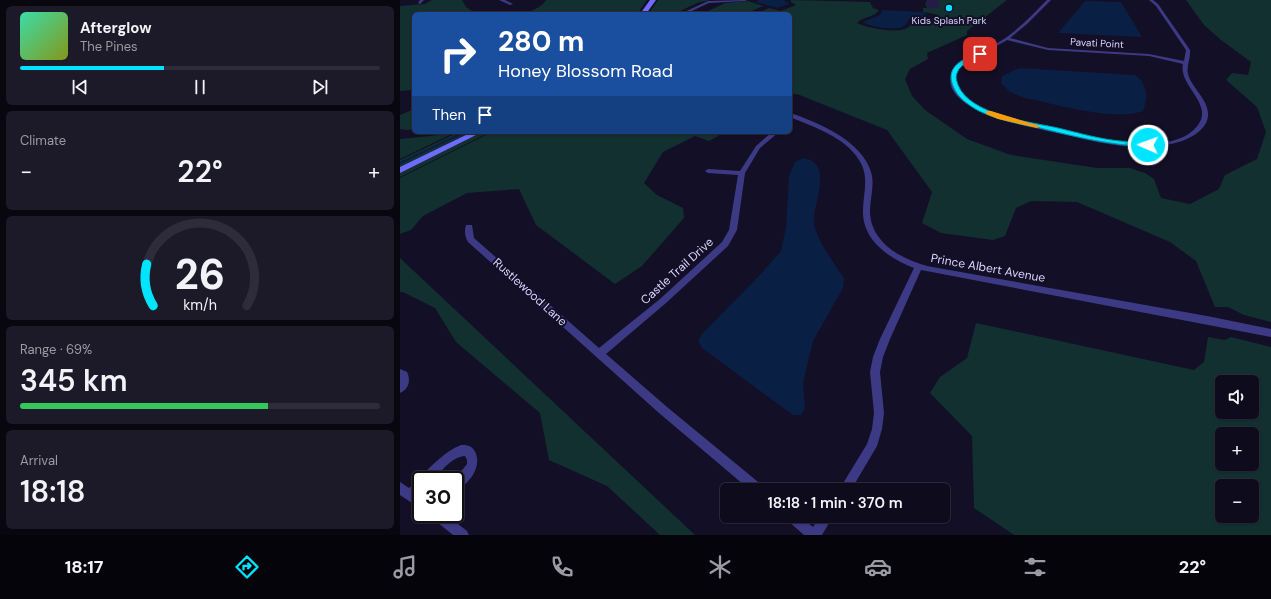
<!DOCTYPE html>
<html lang="en">
<head>
<meta charset="utf-8">
<style>
  :root { --surface:#0e0b1c; --page:#1c1929; --text:#f1f3f6; --muted:#9b9ba3; --line:#2e2b3b; --accent:#00e5ff }
  body { margin:0; font-family:"DM Sans",sans-serif; background:var(--page); color:var(--text); height:100vh; display:flex; flex-direction:column; font-size:15px; white-space:nowrap }
  * { box-sizing:border-box; margin:0 }
  p { font-size:13px; color:var(--muted) }
  .icon { flex:none; width:22px; height:22px; fill:none; stroke:currentColor; stroke-width:2; stroke-linecap:round; stroke-linejoin:round }
  .map { position:relative; flex:1; overflow:hidden }
  .side { display:flex; flex-direction:column; gap:6px; padding:6px; background:#08060f; width:400px }
  .side>* { flex:none }
  .guide { position:absolute; left:12px; top:12px; width:380px; height:122px; border-radius:6px; box-shadow:0 1px 3px #0004,0 0 0 1px var(--line); background:#1a4fa0; color:#fff; overflow:hidden }
  .tools { position:absolute; left:815px; top:375px; display:grid; gap:8px }
  .tools a { display:grid; place-items:center; width:44px; height:44px; border-radius:6px; background:var(--surface); box-shadow:0 1px 3px #0004,0 0 0 1px var(--line); font-size:20px }
  .speed { position:absolute; left:12px; top:471px; display:flex; gap:8px; font-size:20px; font-weight:700; text-align:center }
  .speed>* { display:grid; place-content:center; width:52px; height:52px; border-radius:50%; background:var(--surface); box-shadow:0 1px 3px #0004,0 0 0 1px var(--line); line-height:1 }
  .speed .limit { border:2px solid #111; border-radius:6px; background:#fff; color:#111 }
  .pin { position:absolute; display:grid; place-items:center; width:34px; height:34px; color:#fff; margin:-17px; border-radius:8px; box-shadow:0 2px 6px #0006 }
  .me { position:absolute; width:44px; margin:-22px; rotate:272deg; stroke-linejoin:round; filter:drop-shadow(0 0 3px #0008) }
  .turn { display:flex; align-items:center; gap:14px; height:84px; padding:0 20px; font-size:18px }
  .turn .icon { width:52px; height:52px; stroke-width:2.5 }
  .turn b { display:block; font-size:28px; line-height:34px }
  .then { display:flex; align-items:center; height:38px; padding:0 20px; background:#0003; gap:8px; font-size:15px }
  .big { font-size:30px; font-weight:600; line-height:1.1 }
  .side .tile { flex:1; display:flex; flex-direction:column; justify-content:center; gap:6px; min-width:0; padding:0 14px; border-radius:6px; background:var(--page) }
  .side .dial { align-items:center; gap:0 }
  .dial svg { height:104px; overflow:visible; fill:none; stroke:var(--line); stroke-width:7; stroke-linecap:round; text-anchor:middle }
  .dial text { fill:var(--text); stroke:none }
  .song { display:flex; align-items:center; gap:12px }
  .cover { width:48px; height:48px; border-radius:6px; background:linear-gradient(135deg,hsl(160 70% 55%),hsl(70 70% 35%)) }
  .played { height:4px; border-radius:2px; background:linear-gradient(90deg,var(--accent) 40%,var(--line) 40%) }
  .keys { display:flex; justify-content:space-around; direction:ltr }
  .heat { display:flex; justify-content:space-between; align-items:center; font-size:22px; direction:ltr }
  .charge { height:6px; border-radius:3px; background:linear-gradient(90deg,#34c759 69%,var(--line) 0) }
  .trip { position:absolute; left:320px; top:483px; width:230px; height:40px; border-radius:6px; background:var(--surface); box-shadow:0 1px 3px #0004,0 0 0 1px var(--line); font-weight:600; line-height:40px; text-align:center }
  .menu { display:flex; height:64px; justify-content:space-around; align-items:center; background:#06040b; color:var(--muted) }
  .menu .icon { width:28px; height:28px }
  .menu .selected { color:var(--accent) }
  .menu b { font-size:18px; color:var(--text) }
  main { display:flex; flex:1; min-height:0 }
  .map>svg:first-child { display:block }
  .green { fill:#12302f; fill-rule:evenodd }
  .water { fill:#0a1f44 }
  .lines { fill:none; stroke-linecap:round; stroke-linejoin:round }
  .stream { stroke:#0a1f44; stroke-width:2 }
  .building { fill:#241b47 }
  .street { fill:#3d3a85; fill-rule:evenodd }
  .secondary { fill:#6f6bff; fill-rule:evenodd }
  .route { fill:#00e5ff; stroke:#0095a6 }
  .slow { fill:#f59e0b }
  .poi-dot { fill:#00e5ff; stroke:#130f26; stroke-width:1.5 }
  .labels { text-anchor:middle; dominant-baseline:central; stroke-width:4; stroke-linejoin:round; paint-order:stroke }
  .far-poi-label { font-size:10px; fill:#d9d4ff; stroke:#130f26 }
  .far-street-label { font-size:10px; fill:#d9d4ff; stroke:#130f26 }
  .street-label { font-size:12px; fill:#d9d4ff; stroke:#130f26 }
</style>
</head>
<body>
<main>
<section class="side">
<div class="tile">
<div class="song"><i class="cover"></i><div><b>Afterglow</b><p>The Pines</p></div></div>
<div class="played"></div>
<div class="keys"><svg class="icon" aria-label="previous" viewBox="0 0 24 24"><path d="M18 5L8 12l10 7zM5 5v14"/></svg><svg class="icon" aria-label="pause" viewBox="0 0 24 24"><path d="M8 5v14M16 5v14"/></svg><svg class="icon" aria-label="next" viewBox="0 0 24 24"><path d="M6 5l10 7-10 7zM19 5v14"/></svg></div>
</div>
<div class="tile"><p>Climate</p>
<div class="heat"><a>−</a><b class="big">22°</b><a>+</a></div>
</div>
<div class="tile dial"><svg viewBox="0 0 100 80">
<path d="M14 69A42 42 0 1 1 86 69"/>
<path d="M14 69A42 42 0 0 1 9 37" stroke="#00e5ff"/>
<text x="50" y="56" font-size="32" font-weight="700">26</text>
<text x="50" y="72" font-size="11">km/h</text>
</svg></div>
<div class="tile"><p>Range · 69%</p><b class="big">345 km</b><div class="charge"></div></div>
<div class="tile"><p>Arrival</p><b class="big">18:18</b></div>
</section>
<div class="map">
<svg width="871" height="535" viewBox="0 0 871 535">
  <rect width="100%" height="100%" fill="#130f26"/>
  <g class="green">
    <path d="M32,0H62L66,7L75,13L14,14V90L0,91V6L25,4Z"/>
    <path d="M146,0H247L237,14H122C131,11 141,8 146,0Z"/>
    <path d="M258,0H311L297,3L274,14H251V10Z"/>
    <path d="M391,0L470,2L473,8L479,10C474,18 463,16 457,23C467,28 497,34 507,28C510,27 510,24 513,21H527L539,15L523,12V8H527L525,3L527,2L526,0H607L567,31V35L527,53L528,59L510,69L505,79L512,96L525,110L567,139L611,155L697,168H730L745,173L754,179L761,198L790,204L819,189L825,175L857,159L866,132L857,107L826,80L832,73L848,75L851,62L821,40L804,25L786,0H871V322L844,315L828,307H815L796,261L770,242L677,202L631,201L616,208L605,236L593,240L541,233L522,223L532,192L487,130L397,94H390V14H356L369,8L381,11L396,5L391,2Z"/>
    <path d="M348,1L363,6L345,14L304,13L325,3Z"/>
    <path d="M14,109V129L8,130L0,129V115Z"/>
    <path d="M44,132H56L0,159V139L39,135Z"/>
    <path d="M59,132H71L0,168V160Z"/>
    <path d="M81,132H90L0,177V172Z"/>
    <path d="M92,132H325L309,141L295,136L263,152L244,183L257,195L283,208L284,218L242,266L215,284L136,225L119,189L67,193L23,216L11,230L0,234V178Z"/>
    <path d="M0,258L295,535H260L207,486L149,460L140,413L56,342L35,308L3,292H0Z"/>
    <path d="M576,323L794,370L804,362L808,337L825,340L831,337L871,347V535H614L574,508L572,436L530,393L540,377L567,358ZM822,382H852V412H822ZM822,434H852V464H822ZM822,486H852V516H822Z"/>
  </g>
  <g class="water">
    <path d="M359,0H384L389,4L378,8L355,2Z"/>
    <path d="M685,1L721,2L742,37L658,33Z"/>
    <path d="M483,10L522,12L527,14L523,18L509,19C508,21 507,24 505,25C498,32 470,27 463,22L480,15Z"/>
    <path d="M619,68L735,75C748,83 748,99 743,111C714,122 656,104 625,98L610,92L601,83L602,76Z"/>
    <path d="M404,158C435,164 412,204 414,223C416,239 435,265 444,278L443,288L413,341L403,383L405,408L401,415H393L302,348L298,341L302,334L358,277L381,251L386,227L389,176L395,162Z"/>
  </g>
  <g class="lines">
    <path class="stream" d="M0,163L65,132"/>
  </g>
  <path class="building" d="M527,0H538L539,8H527Z"/>
  <g class="lines">
    <g class="street">
      <path d="M20,0H24L20,4L18,3Z"/>
      <path d="M99,0H105L113,4L110,5Z"/>
      <path d="M347,0L345,1L309,3L285,14H280L308,1Z"/>
      <path d="M647,0H651L627,24L610,38L648,48L749,54L784,61L786,50L756,6L749,0H753L758,4L790,50C791,58 786,66 788,74C792,90 815,104 806,123C801,132 792,137 782,141C741,155 698,142 657,133C635,128 541,112 551,75C555,58 577,53 591,46C613,36 630,17 647,0ZM607,40L648,50L749,56L783,64C778,85 814,104 798,125C772,160 690,137 656,129C636,124 536,107 558,70C566,57 594,49 607,40Z"/>
      <path d="M390,113C418,122 462,141 471,172C475,185 470,198 470,211C470,242 501,259 527,266L807,316L871,329V337L521,270L490,339L483,357L480,372L484,413L482,429L477,446L451,490H439L467,444L472,429L474,413L470,372L473,357L480,339L514,268C490,259 462,240 463,211C463,193 470,177 459,160C445,137 414,127 390,117Z"/>
      <path d="M372,132H379L360,148L345,173L337,230L328,246L266,303L206,354L267,407L363,486L365,490H350L259,413L68,242C65,237 64,231 66,225H72L74,238L199,348L260,299L322,242L329,230L338,175L308,173L305,171L308,169L340,171L356,146Z"/>
      <path d="M0,369L7,372C11,380 9,389 0,393Z"/>
      <path d="M61,445C67,445 70,445 74,450C84,465 69,485 55,491V480H52L63,469L67,464V460L65,456C51,457 42,471 33,480H21V492L19,494L21,496V509L0,495V482L9,488L20,479L21,476C34,464 44,452 61,445Z"/>
      <path d="M30,514H45L67,531L69,535H53L32,518Z"/>
      <path d="M385,516H400L413,527L420,516H433L422,535H404L387,520Z"/>
    </g>
    <g class="secondary">
      <path d="M250,0H256L246,14H240Z"/>
      <path d="M72,132H82L0,173V167Z"/>
    </g>
  </g>
  <path class="route" d="M578,52L583,54C575,61 561,62 557,73C555,78 557,81 558,85C570,115 630,122 658,128C679,133 699,139 720,141C729,142 739,142 748,143L751,145L748,147C711,145 676,137 640,128C619,124 598,120 579,111C568,105 557,97 553,86C545,66 563,60 578,52Z"/>
  <path class="slow" d="M586,111H591L640,126L637,128L598,119L586,114Z"/>
  <circle class="poi-dot" cx="549" cy="8" r="4"/>
  <g class="labels">
    <g class="far-poi-label">
      <text x="549" y="20">Kids Splash Park</text>
    </g>
    <g class="far-street-label">
      <text transform="translate(697 43) rotate(3)">Pavati Point</text>
    </g>
    <g class="street-label">
      <text transform="translate(588 268) rotate(10)">Prince Albert Avenue</text>
      <text transform="translate(277 271) rotate(-42)">Castle Trail Drive</text>
      <text transform="translate(130 292) rotate(42)">Rustlewood Lane</text>
    </g>
  </g>
</svg>
<div class="tools">
<a><svg class="icon" aria-label="sound" viewBox="0 0 24 24"><path d="M4 9h4l5-4v14l-5-4H4zM17 9q2 3 0 6"/></svg></a>
<a>+</a>
<a>−</a>
</div>
<div class="speed"><div class="limit">30</div></div>
<div class="pin" style="left:580px;top:54px;background:#d93025"><svg class="icon" aria-label="arrive" viewBox="0 0 24 24"><path d="M6 21V4h12l-3 4 3 4H6"/></svg></div>
<svg class="me" style="left:748px;top:145px" viewBox="-20 -20 40 40"><circle r="17" fill="#00e5ff" stroke="#fff" stroke-width="3"/><path d="M0-11L8 9 0 5-8 9z" fill="#fff"/></svg>
<div class="trip">18:18 · 1 min · 370 m</div>
<div class="guide">
<div class="turn"><svg class="icon" aria-label="right" viewBox="0 0 24 24"><path d="M7 20v-9h11M14 6l5 5-5 5"/></svg><div><b>280 m</b>Honey Blossom Road</div></div>
<div class="then">Then<svg class="icon" aria-label="arrive" viewBox="0 0 24 24"><path d="M6 21V4h12l-3 4 3 4H6"/></svg></div>
</div>
</div>
</main>
<nav class="menu">
<b>18:17</b>
<svg class="icon selected" aria-label="directions" viewBox="0 0 24 24"><path d="M12 3l9 9-9 9-9-9zM9 14v-3h6M13 9l2 2-2 2"/></svg>
<svg class="icon" aria-label="music" viewBox="0 0 24 24"><path d="M9 18V5l10-2v13"/><circle cx="6" cy="18" r="3"/><circle cx="16" cy="16" r="3"/></svg>
<svg class="icon" aria-label="phone" viewBox="0 0 24 24"><path d="M5 4h4l2 5-3 2q2 4 5 5l2-3 5 2v4C11 20 4 13 5 4z"/></svg>
<svg class="icon" aria-label="climate" viewBox="0 0 24 24"><path d="M12 3v18M4 7l16 10M4 17L20 7"/></svg>
<svg class="icon" aria-label="car" viewBox="0 0 24 24"><path d="M5 17H2v-5l4-1 3-4h7l3 4 3 1v5h-3M9 17h6M6 11h13"/><circle cx="7" cy="17" r="2"/><circle cx="17" cy="17" r="2"/></svg>
<svg class="icon" aria-label="filters" viewBox="0 0 24 24"><path d="M4 7h16M4 17h16"/><circle cx="9" cy="7" r="2"/><circle cx="15" cy="17" r="2"/></svg>
<b>22°</b>
</nav>
</body>
</html>
